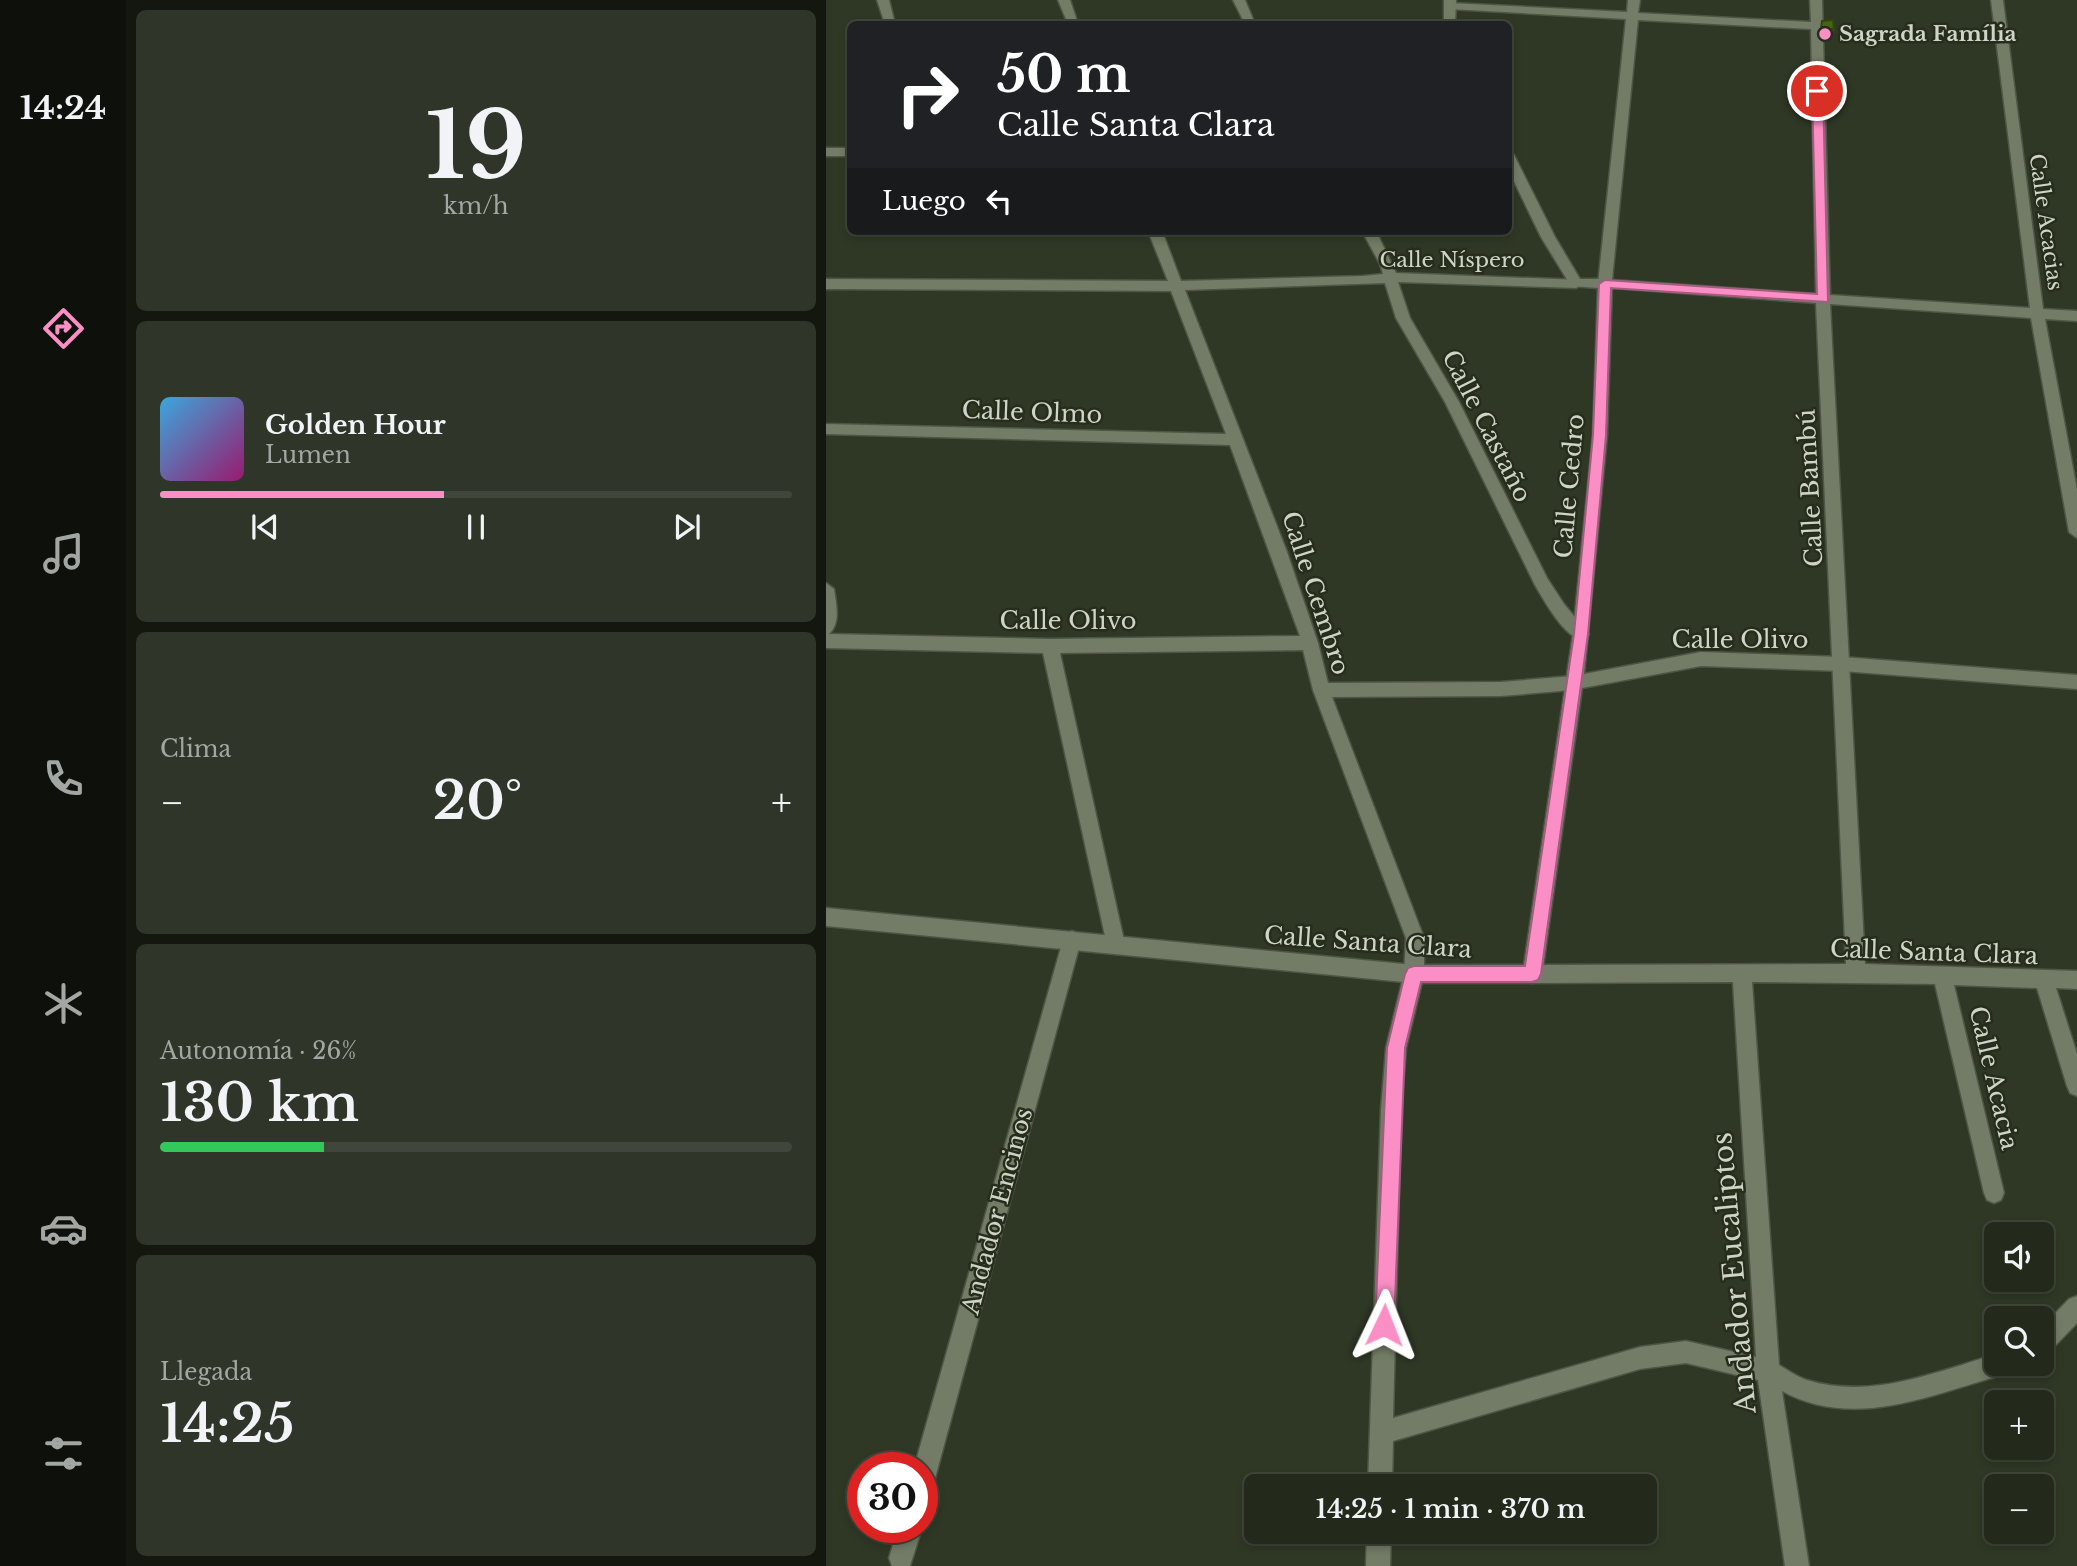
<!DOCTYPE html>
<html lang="es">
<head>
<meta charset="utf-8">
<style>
  :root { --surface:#232a1c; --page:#2f3629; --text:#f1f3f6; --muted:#a3a7a3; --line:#40463b; --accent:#fb8fc5 }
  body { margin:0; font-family:"Libre Baskerville",serif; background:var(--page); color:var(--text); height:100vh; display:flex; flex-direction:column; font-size:26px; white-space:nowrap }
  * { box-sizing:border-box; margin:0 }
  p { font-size:23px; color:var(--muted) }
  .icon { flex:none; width:38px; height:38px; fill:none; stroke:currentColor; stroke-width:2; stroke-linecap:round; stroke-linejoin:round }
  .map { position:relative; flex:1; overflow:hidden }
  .panel { display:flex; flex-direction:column; gap:10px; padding:10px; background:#13170f; width:700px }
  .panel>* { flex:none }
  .banner { position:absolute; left:21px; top:21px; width:665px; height:214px; border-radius:10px; box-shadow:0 4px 10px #0003,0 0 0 2px var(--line); background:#202124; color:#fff; overflow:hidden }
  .fabs { position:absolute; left:1158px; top:1222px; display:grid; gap:14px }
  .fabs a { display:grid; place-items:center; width:70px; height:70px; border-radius:10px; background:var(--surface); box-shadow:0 4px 10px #0003,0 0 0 2px var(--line); font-size:35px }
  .speed { position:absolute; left:21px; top:1452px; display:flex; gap:14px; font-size:35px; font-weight:700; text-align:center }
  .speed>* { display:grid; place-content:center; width:91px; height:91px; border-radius:50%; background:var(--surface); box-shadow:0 4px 10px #0003,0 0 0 2px var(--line); line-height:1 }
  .speed .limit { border:10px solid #d22; background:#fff; color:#111 }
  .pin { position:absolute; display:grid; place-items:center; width:60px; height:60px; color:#fff; margin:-30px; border:4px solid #fff; border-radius:50%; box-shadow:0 2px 7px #0007 }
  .me { position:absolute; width:77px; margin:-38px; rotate:2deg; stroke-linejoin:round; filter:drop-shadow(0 0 5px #0008) }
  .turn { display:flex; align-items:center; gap:24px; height:147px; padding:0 35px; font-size:32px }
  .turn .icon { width:91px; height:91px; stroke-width:2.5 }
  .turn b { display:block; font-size:49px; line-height:60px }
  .then { display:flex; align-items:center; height:66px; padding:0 35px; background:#0003; gap:14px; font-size:26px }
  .big { font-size:52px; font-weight:600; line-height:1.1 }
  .panel .widget { flex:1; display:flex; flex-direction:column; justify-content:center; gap:10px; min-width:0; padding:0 24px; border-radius:10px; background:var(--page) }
  .panel .dial { align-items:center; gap:0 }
  .dial b { font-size:91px; line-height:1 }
  .song { display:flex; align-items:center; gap:21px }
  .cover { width:84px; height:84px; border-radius:10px; background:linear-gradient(135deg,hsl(200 70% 55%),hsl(320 70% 35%)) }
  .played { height:7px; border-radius:4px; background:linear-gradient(90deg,var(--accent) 45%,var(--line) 45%) }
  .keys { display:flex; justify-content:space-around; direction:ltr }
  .heat { display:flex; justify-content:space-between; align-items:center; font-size:38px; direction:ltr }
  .charge { height:10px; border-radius:5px; background:linear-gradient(90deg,#34c759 26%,var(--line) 0) }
  .trip { position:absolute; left:418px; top:1474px; width:413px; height:70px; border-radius:10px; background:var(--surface); box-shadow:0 4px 10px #0003,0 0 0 2px var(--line); font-weight:600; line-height:70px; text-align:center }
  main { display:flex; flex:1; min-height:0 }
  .tabs { display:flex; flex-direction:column; width:126px; justify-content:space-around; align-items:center; background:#0e110b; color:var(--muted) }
  .tabs .icon { width:49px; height:49px }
  .tabs .current { color:var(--accent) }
  .tabs b { font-size:32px; color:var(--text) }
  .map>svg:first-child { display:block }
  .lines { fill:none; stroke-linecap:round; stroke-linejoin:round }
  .street-casing { stroke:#4e5545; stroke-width:3 }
  .secondary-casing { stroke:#4e5545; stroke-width:3 }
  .street { fill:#727c66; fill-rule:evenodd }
  .secondary { fill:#727c66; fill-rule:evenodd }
  .wall { fill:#3d5610 }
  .building { fill:#476413; stroke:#32460d; stroke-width:2 }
  .route { fill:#fb8fc5; stroke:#a35d80; stroke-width:2 }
  .poi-dot { fill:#fb8fc5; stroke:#262e1b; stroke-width:2.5 }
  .labels { text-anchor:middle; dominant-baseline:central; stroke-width:5; stroke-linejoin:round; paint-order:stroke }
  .far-poi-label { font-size:21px; font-weight:bold; fill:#ced4c8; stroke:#262e1b; text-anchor:start }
  .far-street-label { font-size:21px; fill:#ced4c8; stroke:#262e1b }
  .street-label { font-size:24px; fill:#ced4c8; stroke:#262e1b }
  .near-street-label { font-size:28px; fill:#ced4c8; stroke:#262e1b }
</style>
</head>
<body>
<main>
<nav class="tabs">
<b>14:24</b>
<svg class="icon current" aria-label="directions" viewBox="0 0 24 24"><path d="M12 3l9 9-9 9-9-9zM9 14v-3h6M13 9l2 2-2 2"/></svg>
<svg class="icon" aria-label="music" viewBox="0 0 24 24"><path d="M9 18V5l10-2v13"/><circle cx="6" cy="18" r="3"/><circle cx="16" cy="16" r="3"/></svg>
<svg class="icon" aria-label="phone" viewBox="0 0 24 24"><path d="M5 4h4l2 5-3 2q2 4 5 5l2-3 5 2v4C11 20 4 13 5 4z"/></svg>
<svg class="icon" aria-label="climate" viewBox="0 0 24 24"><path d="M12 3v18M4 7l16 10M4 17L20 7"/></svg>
<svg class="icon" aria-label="car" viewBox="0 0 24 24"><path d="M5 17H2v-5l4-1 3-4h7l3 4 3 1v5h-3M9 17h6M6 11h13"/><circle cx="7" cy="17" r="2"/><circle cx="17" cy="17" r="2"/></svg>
<svg class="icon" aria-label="filters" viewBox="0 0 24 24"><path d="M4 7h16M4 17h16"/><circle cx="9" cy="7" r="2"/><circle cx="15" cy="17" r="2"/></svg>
</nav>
<section class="panel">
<div class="widget dial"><b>19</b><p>km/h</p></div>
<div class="widget">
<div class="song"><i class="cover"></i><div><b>Golden Hour</b><p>Lumen</p></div></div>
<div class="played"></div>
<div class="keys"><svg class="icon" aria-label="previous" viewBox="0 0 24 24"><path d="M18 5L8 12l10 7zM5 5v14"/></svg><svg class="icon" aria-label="pause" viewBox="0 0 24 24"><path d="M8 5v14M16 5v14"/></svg><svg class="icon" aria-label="next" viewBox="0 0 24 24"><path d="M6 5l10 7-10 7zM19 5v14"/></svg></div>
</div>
<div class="widget"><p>Clima</p>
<div class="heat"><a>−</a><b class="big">20°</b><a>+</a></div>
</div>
<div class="widget"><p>Autonomía · 26%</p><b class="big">130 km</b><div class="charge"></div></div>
<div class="widget"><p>Llegada</p><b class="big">14:25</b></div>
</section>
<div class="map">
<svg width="1251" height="1566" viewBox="0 0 1251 1566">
  <rect width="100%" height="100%" fill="#2f3825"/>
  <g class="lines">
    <g class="street-casing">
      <g id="street">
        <path d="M51,0H63L69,24H59Z"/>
        <path d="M232,0H244L252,24H242Z"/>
        <path d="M407,0H419L429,24H419Z"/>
        <path d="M802,0H814L812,13L985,22L984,0H996L1004,295L1204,308L1165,0H1177L1217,309L1251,311V321L1219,319L1251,490V538L1243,532L1205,318L1004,304L1039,964L1251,971V989L1230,988L1251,1054V1096L1244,1093L1241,1086L1211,988L1128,985L1178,1193L1175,1200L1168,1203L1161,1200L1158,1193L1109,984L926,982L953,1365C962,1370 971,1377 981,1380C1045,1400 1109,1372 1171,1354V1363H1190L1187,1371L1179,1374C1107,1394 1028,1431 956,1391L983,1566H959L932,1380L860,1363L814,1369L567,1441L566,1486H542L555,1109L560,1048L578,974L580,938L487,690L477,650L234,653L299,945L297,951L290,954L283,951L281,945L217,653L0,648V583L8,589C10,604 15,623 3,634L224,639L474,636L404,445L0,434V424L400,434L345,291L0,289V279L342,281L322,231H336L355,281L537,276L557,274L554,264L536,231H550L570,273L755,280L757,283L750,288L572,282L584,318L633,402L721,578L738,604L763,634L761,639C742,645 718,600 709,585L619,402L570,318L559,283L359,290L461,552L492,643L502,683L675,682L746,676L752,678L754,683L752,688L746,690L675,696L506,697L598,938V974L580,1048L575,1109L567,1418L814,1347L860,1341L930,1357L907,982L706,983L699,980L696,974L699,968L706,965L1020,964L990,303L774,287L772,284L800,19L624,9L618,6L624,3L801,12ZM812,20L985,29L990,294L786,280Z"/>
        <rect x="0" y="148" width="24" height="8"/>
        <path d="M246,931L253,934L255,940L108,1482L104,1490L96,1493V1468H88L237,940L239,934Z"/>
        <path d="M1251,1296V1323L1224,1351L1216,1354V1327L1243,1299Z"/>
        <path d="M72,1528H96L84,1566H66L63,1558Z"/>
        <path d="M541,1531H565L564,1566H540Z"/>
      </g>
    </g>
    <g class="secondary-casing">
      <g id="secondary">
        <path d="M618,0H630L629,24H618Z"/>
        <path d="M682,151L688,155L729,237L754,279H779L786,284L781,435L758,674L875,652L1016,657L1251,675V689L1016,671L875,666L756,688L716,974L713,980L706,983H588L0,926V908L588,965H698L747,634L767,435L772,288L745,286L715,237L682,169Z"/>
      </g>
    </g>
    <use href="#street" class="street"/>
    <use href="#secondary" class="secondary"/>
  </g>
  <path class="wall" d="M996,21L1008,29L1006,38H993Z"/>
  <path class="building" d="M1007,20L1008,29H995L996,21Z"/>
  <path class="route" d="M991,87L997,91L1002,302L785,288L780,435L762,634L715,974L712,980L706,982H595L579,1048L568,1325L565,1332L558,1334L551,1332L549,1325L561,1048L579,974L582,968L588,966H699L748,634L767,435L773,284L779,280L991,294L986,91Z"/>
  <circle class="poi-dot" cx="999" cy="34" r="7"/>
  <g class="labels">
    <g class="far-poi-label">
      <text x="1013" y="34">Sagrada Família</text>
    </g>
    <g class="far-street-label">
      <text transform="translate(1220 222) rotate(82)">Calle Acacias</text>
      <text x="626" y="260">Calle Níspero</text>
    </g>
    <g class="street-label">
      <text transform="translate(206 412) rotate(2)">Calle Olmo</text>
      <text transform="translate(661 426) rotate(63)">Calle Castaño</text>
      <text transform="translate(743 486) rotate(-85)">Calle Cedro</text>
      <text transform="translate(984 488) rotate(-93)">Calle Bambú</text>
      <text transform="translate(490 593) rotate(72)">Calle Cembro</text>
      <text x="242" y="620">Calle Olivo</text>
      <text x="914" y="639">Calle Olivo</text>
      <text transform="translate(542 942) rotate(4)">Calle Santa Clara</text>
      <text transform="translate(1108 952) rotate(2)">Calle Santa Clara</text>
      <text transform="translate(1168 1078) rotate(77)">Calle Acacia</text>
      <text transform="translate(171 1211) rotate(-75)">Andador Encinos</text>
    </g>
    <g class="near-street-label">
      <text transform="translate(908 1273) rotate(-95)">Andador Eucaliptos</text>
    </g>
  </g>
</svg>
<div class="fabs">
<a><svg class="icon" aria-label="sound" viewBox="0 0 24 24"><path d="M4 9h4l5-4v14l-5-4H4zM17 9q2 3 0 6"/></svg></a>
<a><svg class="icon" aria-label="search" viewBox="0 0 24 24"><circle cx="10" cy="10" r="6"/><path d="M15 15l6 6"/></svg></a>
<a>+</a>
<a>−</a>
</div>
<div class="speed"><div class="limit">30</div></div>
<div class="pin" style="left:991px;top:91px;background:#d93025"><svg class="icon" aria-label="arrive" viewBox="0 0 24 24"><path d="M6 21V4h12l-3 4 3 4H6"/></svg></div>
<svg class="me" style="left:558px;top:1325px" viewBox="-20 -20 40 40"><path d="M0-17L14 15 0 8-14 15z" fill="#fb8fc5" stroke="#fff" stroke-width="4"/></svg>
<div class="trip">14:25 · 1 min · 370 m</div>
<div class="banner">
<div class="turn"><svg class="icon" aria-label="right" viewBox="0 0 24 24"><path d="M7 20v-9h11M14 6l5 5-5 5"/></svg><div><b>50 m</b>Calle Santa Clara</div></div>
<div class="then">Luego<svg class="icon" aria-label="left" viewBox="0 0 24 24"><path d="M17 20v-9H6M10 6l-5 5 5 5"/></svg></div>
</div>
</div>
</main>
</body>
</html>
